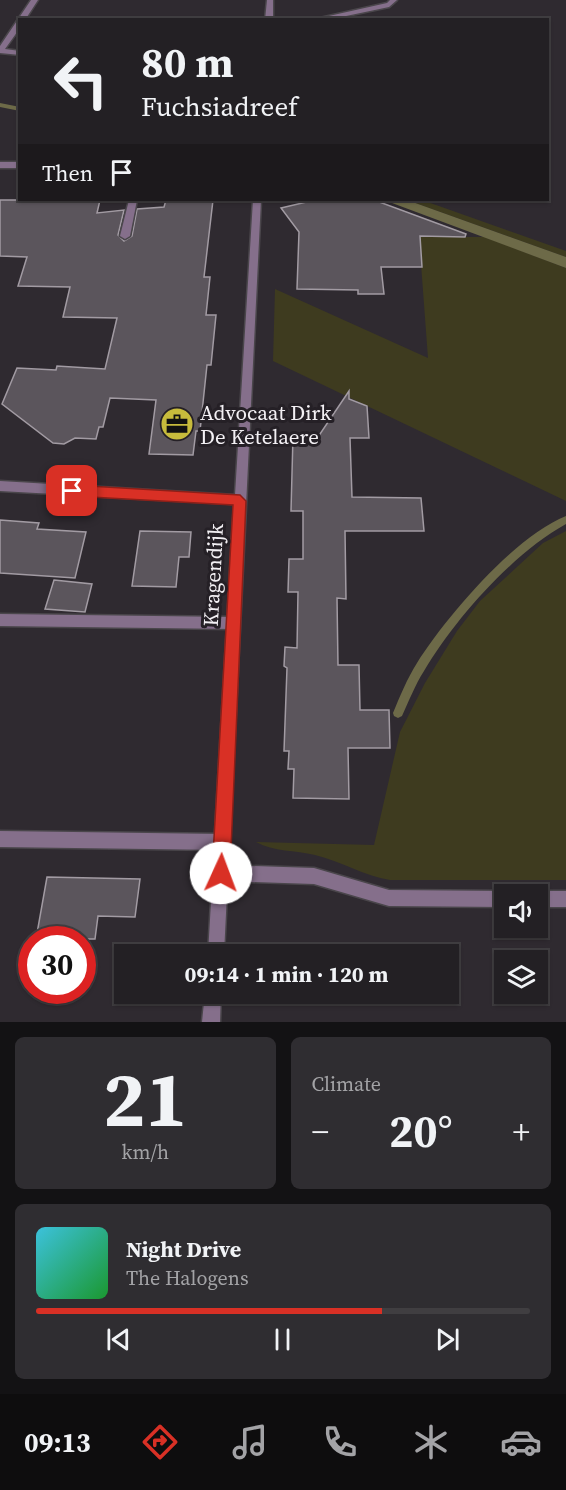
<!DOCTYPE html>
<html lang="en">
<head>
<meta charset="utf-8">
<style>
  :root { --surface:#232024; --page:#2f2d31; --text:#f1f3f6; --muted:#a3a3a6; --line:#403e41; --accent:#d93025 }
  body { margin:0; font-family:"Source Serif 4",serif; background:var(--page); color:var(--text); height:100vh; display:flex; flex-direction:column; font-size:22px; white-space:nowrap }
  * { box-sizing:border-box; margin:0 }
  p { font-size:20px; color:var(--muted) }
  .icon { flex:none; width:33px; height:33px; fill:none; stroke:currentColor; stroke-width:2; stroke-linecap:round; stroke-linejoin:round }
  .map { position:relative; height:1022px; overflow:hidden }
  .details { display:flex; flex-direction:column; gap:15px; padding:15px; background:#131214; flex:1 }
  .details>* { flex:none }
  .banner { position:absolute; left:18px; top:18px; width:531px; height:183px; border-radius:0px; box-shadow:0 2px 4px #0004,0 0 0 2px var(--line); background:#232024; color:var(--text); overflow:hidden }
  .buttons { position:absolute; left:494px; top:884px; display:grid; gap:12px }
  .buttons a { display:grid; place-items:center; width:54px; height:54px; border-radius:0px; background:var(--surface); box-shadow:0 2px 4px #0004,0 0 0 2px var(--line); font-size:30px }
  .speed { position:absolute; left:18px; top:926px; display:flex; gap:12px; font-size:30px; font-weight:700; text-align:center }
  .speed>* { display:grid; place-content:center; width:78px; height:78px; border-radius:50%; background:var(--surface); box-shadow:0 2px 4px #0004,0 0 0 2px var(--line); line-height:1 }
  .speed .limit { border:9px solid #d22; background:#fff; color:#111 }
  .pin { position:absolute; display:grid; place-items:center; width:51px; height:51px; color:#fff; margin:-26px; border-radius:12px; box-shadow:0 3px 9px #0006 }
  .me { position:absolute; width:66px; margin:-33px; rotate:2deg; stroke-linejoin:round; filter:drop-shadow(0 0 4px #0008) }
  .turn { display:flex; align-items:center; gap:21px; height:126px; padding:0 24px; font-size:27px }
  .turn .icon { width:78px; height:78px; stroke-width:2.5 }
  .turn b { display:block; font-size:42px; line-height:51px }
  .then { display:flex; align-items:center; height:57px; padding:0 24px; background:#0003; gap:12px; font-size:22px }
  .big { font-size:45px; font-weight:700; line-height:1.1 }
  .details .tile { flex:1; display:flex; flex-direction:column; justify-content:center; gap:9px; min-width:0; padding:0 21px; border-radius:9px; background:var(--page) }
  .details .dial { align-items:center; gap:0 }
  .dial b { font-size:78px; line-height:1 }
  .song { display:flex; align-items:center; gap:18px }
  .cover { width:72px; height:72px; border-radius:9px; background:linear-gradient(135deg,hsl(190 70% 55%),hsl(130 70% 35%)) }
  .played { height:6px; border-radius:3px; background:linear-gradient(90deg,var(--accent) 70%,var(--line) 70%) }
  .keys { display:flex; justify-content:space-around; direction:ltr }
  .heat { display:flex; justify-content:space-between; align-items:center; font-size:33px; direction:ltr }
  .details .tiles { flex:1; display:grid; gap:15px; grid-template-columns:1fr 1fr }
  .tile:last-child { grid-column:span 2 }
  .trip { position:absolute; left:114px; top:944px; width:345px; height:60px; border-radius:0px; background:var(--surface); box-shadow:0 2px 4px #0004,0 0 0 2px var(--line); font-weight:700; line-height:60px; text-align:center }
  .dock { display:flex; height:96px; justify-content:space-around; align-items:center; background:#0e0d0e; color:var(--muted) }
  .dock .icon { width:42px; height:42px }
  .dock .active { color:var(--accent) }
  .dock b { font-size:27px; color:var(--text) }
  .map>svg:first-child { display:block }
  .green { fill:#3e3b1f }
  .water { fill:#6d6a48 }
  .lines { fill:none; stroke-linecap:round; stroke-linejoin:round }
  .stream { fill:#6d6a48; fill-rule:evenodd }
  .building { fill:#5b555c; stroke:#a29ba3; stroke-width:1.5 }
  .service-casing { stroke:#4a464b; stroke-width:3 }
  .minor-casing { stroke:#4a464b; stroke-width:3 }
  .service { fill:#856f8b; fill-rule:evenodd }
  .minor { fill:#856f8b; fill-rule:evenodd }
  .route { fill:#d93025; stroke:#8d1f18; stroke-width:1.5 }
  .labels { text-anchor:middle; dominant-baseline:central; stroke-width:6; stroke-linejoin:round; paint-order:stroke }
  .poi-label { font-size:21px; fill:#f3f0f4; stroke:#252026; text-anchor:start }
  .street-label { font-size:21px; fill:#f3f0f4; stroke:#252026 }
</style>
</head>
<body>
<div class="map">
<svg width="566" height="1022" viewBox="0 0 566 1022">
  <rect width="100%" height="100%" fill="#2f2a30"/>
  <g class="green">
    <path d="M407,200H422L566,251V257Z"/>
    <path d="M419,237H485L566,268V501L273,361L275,289L428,358Z"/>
    <path d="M566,531V880H390C364,876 341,861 315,855C295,850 274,852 256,842L374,845L400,732L425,683L457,631L480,601L543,543Z"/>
  </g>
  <path class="water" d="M384,200H407L566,257V268Z"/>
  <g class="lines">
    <g class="stream">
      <path d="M0,103L20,107V111L0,107Z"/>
      <path d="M566,516V524C513,553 454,620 424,671C415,685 409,701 402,716L398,718L394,716L393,713C400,696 407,679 417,663C446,617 515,536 566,516Z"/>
    </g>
  </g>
  <g class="building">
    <path d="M0,200H100L97,213L124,210L118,235L124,241L132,236L137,209L164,207L166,200H213L204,277H210L206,315H216L211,365H207L200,431H196L193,455L149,454L156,400L110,398L103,427H99L96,439L75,438L64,444L53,443L2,404L17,368L56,370L57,366L105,369L117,318L63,317L70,287L18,286L27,257L0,256Z"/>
    <path d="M315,200H374L466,234L465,237L420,236L422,267H381L384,294H358V290L297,289L299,232L281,208Z"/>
    <path d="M349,391V399L367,406L369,438H350L352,497L421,498L424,531H345L346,599L337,598L338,665H359L360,710H389L390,748H348L349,799L293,798L294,769H288L289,751H284L287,668L284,666L285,647L297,648L298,592H288L289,559H303V511H291L293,436L318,437Z"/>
    <path d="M0,520L39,523L37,529L86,532L75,578L0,573Z"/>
    <path d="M140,531L191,532L189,557H179L176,587L132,586Z"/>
    <path d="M54,580L92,584L85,612L45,609Z"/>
    <path d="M47,877L140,879L135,917L98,916L95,939H36Z"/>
  </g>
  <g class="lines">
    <g class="service-casing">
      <g id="service">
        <path d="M129,200H137L130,236L125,239L120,236Z"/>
        <path d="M0,614L232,617L237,619L239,623L237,627L232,629L0,626Z"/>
        <path d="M0,831L222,834L227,837L230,842L227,847L222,850L0,847Z"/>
        <path d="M221,865L314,868L389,890L504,891L510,894H504V907L389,906L314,884L221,881L216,878L213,873L216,868Z"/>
        <path d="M537,891H566V907H537V894H531Z"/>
      </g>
    </g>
    <g class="minor-casing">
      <g id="minor">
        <path d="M31,0H38L25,20H20V28L5,49L20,51V55L0,53V46Z"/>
        <path d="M267,0H273V20H265Z"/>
        <path d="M390,0H397L389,7L327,20H311L387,3Z"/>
        <rect x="0" y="162" width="20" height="6"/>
        <path d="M253,200H261L224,954H208L234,504L0,491V481L235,495Z"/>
        <path d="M205,993H221L220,1022H202Z"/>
      </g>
    </g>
    <use href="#service" class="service"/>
    <use href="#minor" class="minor"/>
  </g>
  <path class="route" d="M72,485L240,495L246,501L230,873L227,879L221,882L215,879L212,873L233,505L72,496L65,491Z"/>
  <defs>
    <g id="office-disc" transform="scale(1.725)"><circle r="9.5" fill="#c7bb3c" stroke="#252026"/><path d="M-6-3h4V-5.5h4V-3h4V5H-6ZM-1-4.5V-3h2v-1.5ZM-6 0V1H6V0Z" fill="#111"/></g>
  </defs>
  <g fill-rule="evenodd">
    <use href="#office-disc" x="177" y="424"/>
  </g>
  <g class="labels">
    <g class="poi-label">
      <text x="200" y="412">Advocaat Dirk<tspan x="200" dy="24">De Ketelaere</tspan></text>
    </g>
    <g class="street-label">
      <text transform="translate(213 575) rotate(-87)">Kragendijk</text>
    </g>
  </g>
</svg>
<div class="buttons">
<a><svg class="icon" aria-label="sound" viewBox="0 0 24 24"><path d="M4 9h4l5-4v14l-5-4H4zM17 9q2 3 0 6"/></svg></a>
<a><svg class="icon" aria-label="layers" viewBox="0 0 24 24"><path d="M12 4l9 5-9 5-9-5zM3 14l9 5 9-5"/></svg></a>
</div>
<div class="speed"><div class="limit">30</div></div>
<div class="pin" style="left:72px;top:491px;background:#d93025"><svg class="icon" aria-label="arrive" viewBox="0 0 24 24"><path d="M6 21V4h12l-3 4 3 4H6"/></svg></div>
<svg class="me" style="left:221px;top:873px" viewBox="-20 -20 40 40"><circle r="19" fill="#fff"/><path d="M0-13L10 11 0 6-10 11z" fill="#d93025"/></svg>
<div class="trip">09:14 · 1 min · 120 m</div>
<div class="banner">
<div class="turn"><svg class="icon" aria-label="left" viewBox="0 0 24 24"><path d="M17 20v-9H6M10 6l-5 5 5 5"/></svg><div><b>80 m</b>Fuchsiadreef</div></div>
<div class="then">Then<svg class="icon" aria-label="arrive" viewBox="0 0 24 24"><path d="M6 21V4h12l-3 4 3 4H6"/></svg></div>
</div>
</div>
<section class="details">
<div class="tiles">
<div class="tile dial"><b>21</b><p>km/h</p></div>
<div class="tile"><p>Climate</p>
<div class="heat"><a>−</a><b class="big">20°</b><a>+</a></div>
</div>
<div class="tile">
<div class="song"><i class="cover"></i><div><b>Night Drive</b><p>The Halogens</p></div></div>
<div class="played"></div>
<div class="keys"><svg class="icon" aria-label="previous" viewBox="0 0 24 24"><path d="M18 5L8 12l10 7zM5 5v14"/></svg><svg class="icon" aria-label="pause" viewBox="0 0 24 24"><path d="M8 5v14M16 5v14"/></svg><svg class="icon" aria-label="next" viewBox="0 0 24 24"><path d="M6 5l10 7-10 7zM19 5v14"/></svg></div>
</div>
</div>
</section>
<nav class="dock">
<b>09:13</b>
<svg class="icon active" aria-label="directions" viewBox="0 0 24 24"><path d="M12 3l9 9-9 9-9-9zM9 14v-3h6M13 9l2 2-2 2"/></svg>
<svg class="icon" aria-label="music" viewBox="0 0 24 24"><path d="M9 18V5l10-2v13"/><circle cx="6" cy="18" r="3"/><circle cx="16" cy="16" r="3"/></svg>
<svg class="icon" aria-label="phone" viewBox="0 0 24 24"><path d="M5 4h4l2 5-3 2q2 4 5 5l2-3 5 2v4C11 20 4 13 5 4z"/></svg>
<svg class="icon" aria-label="climate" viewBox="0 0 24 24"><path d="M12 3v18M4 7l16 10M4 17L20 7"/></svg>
<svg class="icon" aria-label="car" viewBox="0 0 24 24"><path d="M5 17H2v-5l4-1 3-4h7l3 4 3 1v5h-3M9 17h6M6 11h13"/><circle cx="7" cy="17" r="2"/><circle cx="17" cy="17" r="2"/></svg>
</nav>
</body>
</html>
